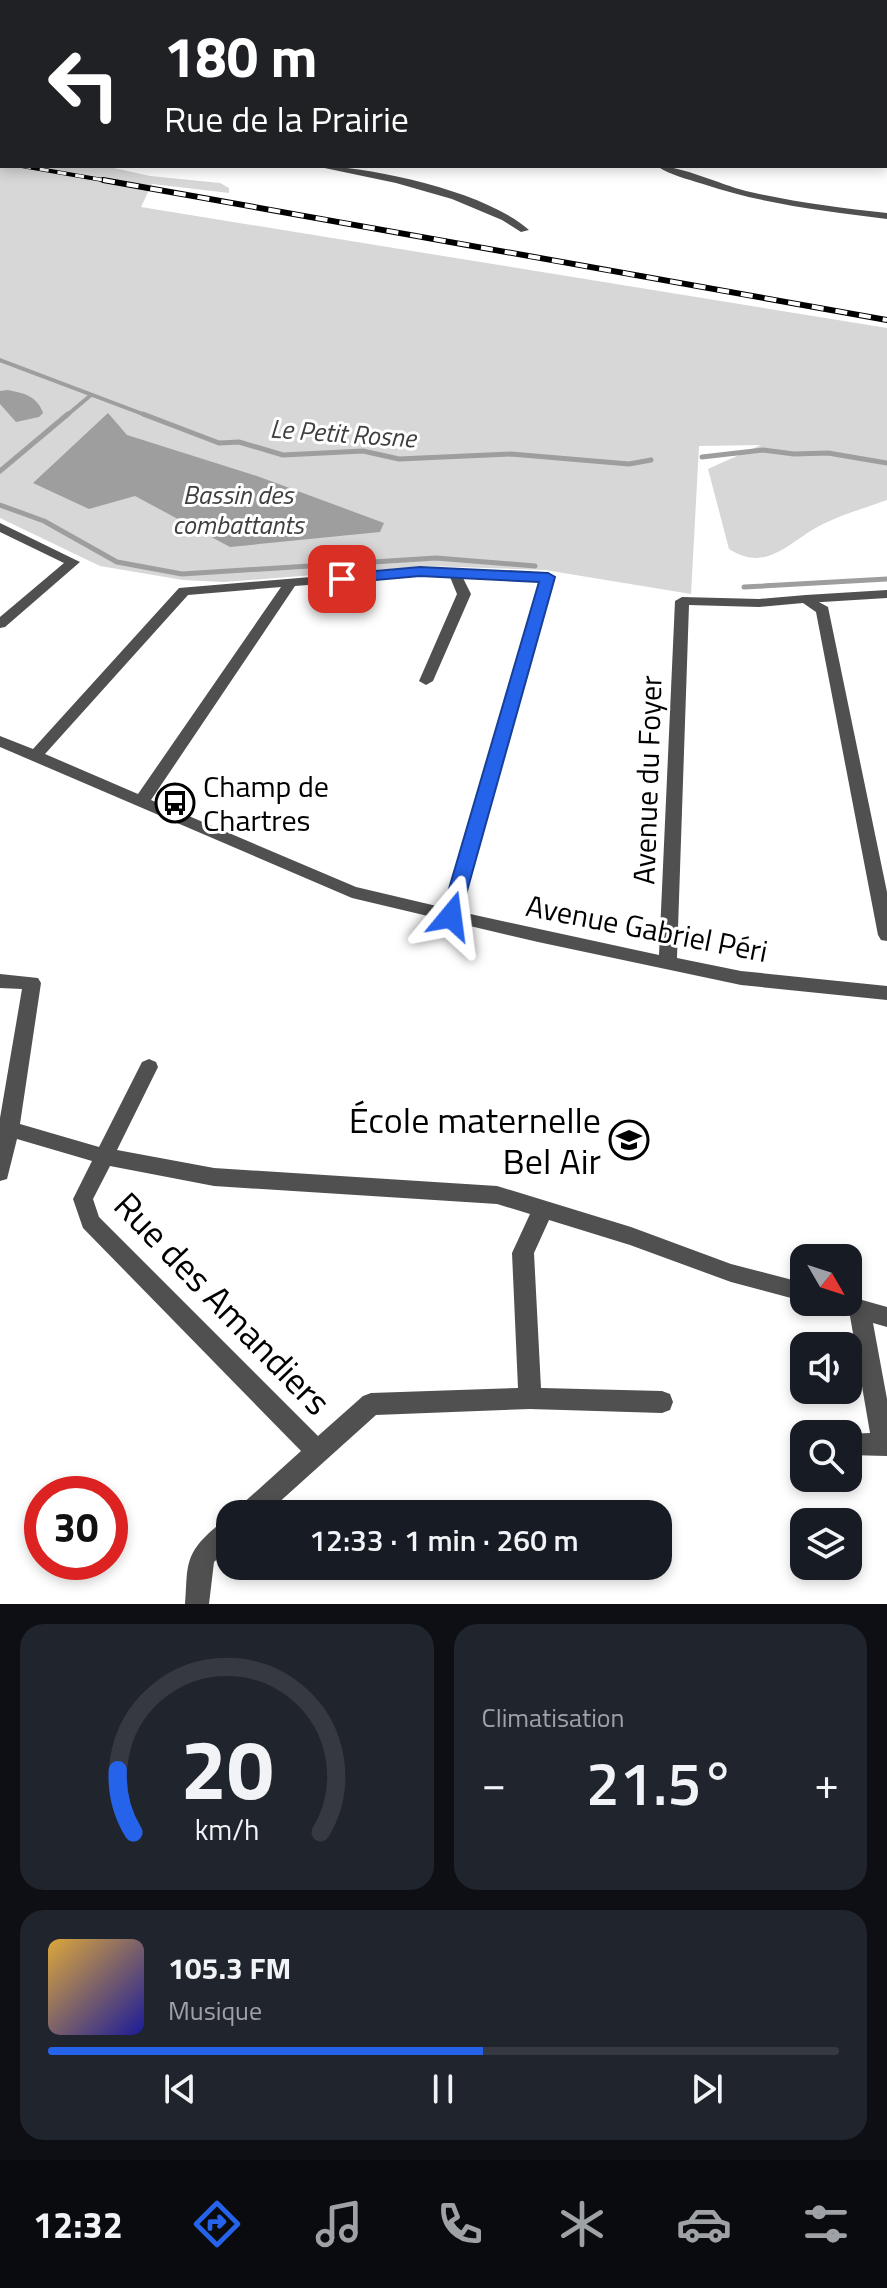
<!DOCTYPE html>
<html lang="fr">
<head>
<meta charset="utf-8">
<style>
  :root { --surface:#171b24; --page:#20242c; --text:#f1f3f6; --muted:#9ea1a6; --line:#363941; --accent:#2563eb }
  body { margin:0; font-family:"Titillium Web",sans-serif; background:var(--page); color:var(--text); height:100vh; display:flex; flex-direction:column; font-size:30px; white-space:nowrap }
  * { box-sizing:border-box; margin:0 }
  p { font-size:26px; color:var(--muted) }
  .icon { flex:none; width:44px; height:44px; fill:none; stroke:currentColor; stroke-width:2; stroke-linecap:round; stroke-linejoin:round }
  .map { position:relative; height:1604px; overflow:hidden }
  .details { display:flex; flex-direction:column; gap:20px; padding:20px; background:#0d0f14; flex:1 }
  .details>* { flex:none }
  .guide { position:absolute; left:0px; top:0px; width:888px; height:168px; box-shadow:0 4px 12px #0003; background:#202124; color:#fff; overflow:hidden }
  .needle { width:52px; rotate:129deg }
  .fabs { position:absolute; left:790px; top:1244px; display:grid; gap:16px }
  .fabs a { display:grid; place-items:center; width:72px; height:72px; border-radius:16px; background:var(--surface); box-shadow:0 4px 12px #0003; font-size:40px }
  .speed { position:absolute; left:24px; top:1476px; display:flex; gap:16px; font-size:40px; font-weight:700; text-align:center }
  .speed>* { display:grid; place-content:center; width:104px; height:104px; border-radius:50%; background:var(--surface); box-shadow:0 4px 12px #0003; line-height:1 }
  .speed .limit { border:12px solid #d22; background:#fff; color:#111 }
  .pin { position:absolute; display:grid; place-items:center; width:68px; height:68px; color:#fff; margin:-34px; border-radius:16px; box-shadow:0 4px 12px #0006 }
  .me { position:absolute; width:88px; margin:-44px; rotate:16deg; stroke-linejoin:round; filter:drop-shadow(0 0 6px #0008) }
  .turn { display:flex; align-items:center; gap:28px; height:168px; padding:0 32px; font-size:36px }
  .turn .icon { width:104px; height:104px; stroke-width:2.5 }
  .turn b { display:block; font-size:56px; line-height:68px }
  .big { font-size:60px; font-weight:600; line-height:1.1 }
  .details .widget { flex:1; display:flex; flex-direction:column; justify-content:center; gap:12px; min-width:0; padding:0 28px; border-radius:24px; background:var(--page) }
  .details .dial { align-items:center; gap:0 }
  .dial svg { height:208px; overflow:visible; fill:none; stroke:var(--line); stroke-width:7; stroke-linecap:round; text-anchor:middle }
  .dial text { fill:var(--text); stroke:none }
  .song { display:flex; align-items:center; gap:24px }
  .cover { width:96px; height:96px; border-radius:12px; background:linear-gradient(135deg,hsl(40 70% 55%),hsl(240 70% 35%)) }
  .played { height:8px; border-radius:4px; background:linear-gradient(90deg,var(--accent) 55%,var(--line) 55%) }
  .keys { display:flex; justify-content:space-around; direction:ltr }
  .heat { display:flex; justify-content:space-between; align-items:center; font-size:44px; direction:ltr }
  .details .tiles { flex:1; display:grid; gap:20px; grid-template-columns:1fr 1fr }
  .widget:last-child { grid-column:span 2 }
  .trip { position:absolute; left:216px; top:1500px; width:456px; height:80px; border-radius:24px; background:var(--surface); box-shadow:0 4px 12px #0003; font-weight:600; line-height:80px; text-align:center }
  .tabs { display:flex; height:128px; justify-content:space-around; align-items:center; background:#090b0e; color:var(--muted) }
  .tabs .icon { width:56px; height:56px }
  .tabs .on { color:var(--accent) }
  .tabs b { font-size:36px; color:var(--text) }
  .map>svg:first-child { display:block }
  .green { fill:#d7d7d7 }
  .water { fill:#9e9e9e }
  .lines { fill:none; stroke-linecap:round; stroke-linejoin:round }
  .stream-far1 { stroke:#9e9e9e; stroke-width:4 }
  .stream { stroke:#9e9e9e; stroke-width:5 }
  .pedestrian { fill:#505050; fill-rule:evenodd }
  .minor { fill:#505050; fill-rule:evenodd }
  .rail-far1-casing { stroke:#000; stroke-width:4 }
  .rail-casing { stroke:#000; stroke-width:6 }
  .rail-far1 { stroke:#fff; stroke-width:3; stroke-dasharray:9; stroke-linecap:butt }
  .rail { stroke:#fff; stroke-width:4; stroke-dasharray:12; stroke-linecap:butt }
  .route { fill:#2563eb; stroke:#184099; stroke-width:2 }
  .labels { text-anchor:middle; dominant-baseline:central; stroke-width:6; stroke-linejoin:round; paint-order:stroke }
  .far-water-label { font-size:26px; font-style:italic; fill:#3f3f3f; stroke:#fff }
  .street-label { font-size:30px; fill:#000; stroke:#fff }
  .poi-label { font-size:30px; fill:#000; stroke:#fff; text-anchor:start }
  .near-poi-label { font-size:36px; fill:#000; stroke:#fff; text-anchor:end }
  .near-street-label { font-size:36px; fill:#000; stroke:#fff }
</style>
</head>
<body>
<div class="map">
<svg width="887" height="1604" viewBox="0 0 887 1604">
  <rect width="100%" height="100%" fill="#fff"/>
  <path class="green" d="M0,144L2,166H105L150,176L220,183L229,188V193L152,184L141,207L887,328V500C866,508 843,514 823,524C790,540 768,574 729,549L708,469L761,445L699,446L691,594L545,570L427,566L224,582L183,580L100,566L0,518Z"/>
  <g class="water">
    <path d="M7,390C24,393 37,396 43,413L39,417L16,422L0,404V391Z"/>
    <path d="M108,413L127,435L257,476L384,523L380,532L230,547L135,496L89,509L33,483Z"/>
  </g>
  <g class="lines">
    <g class="stream-far1">
      <path d="M0,360L148,416"/>
      <path d="M66,416L91,395"/>
    </g>
    <g class="stream">
      <path d="M143,414L219,443L239,442L283,455L363,451L399,459L511,454L629,464L651,460"/>
      <path d="M702,457L763,450L794,454L828,453L887,463"/>
      <path d="M0,471L68,414"/>
      <path d="M0,505L44,521L117,562L182,574L436,558L535,566"/>
      <path d="M744,587L887,579"/>
    </g>
    <path class="pedestrian" d="M887,590V598L806,603L800,599L806,595Z"/>
    <g class="minor">
      <path d="M152,0H161L150,2Z"/>
      <path d="M398,0H407L396,2Z"/>
      <path d="M798,0H806L807,2H799Z"/>
      <rect x="0" y="16" width="2" height="5"/>
      <rect x="886" y="28" width="1" height="4"/>
      <rect x="0" y="30" width="2" height="5"/>
      <rect x="0" y="135" width="2" height="6"/>
      <path d="M315,166C371,166 487,192 529,230L521,232L502,220L452,199L396,183Z"/>
      <path d="M657,166C682,166 719,184 746,191C792,202 840,208 887,213V219C825,211 762,204 703,184C687,179 670,175 657,166Z"/>
      <path d="M0,523L80,562L5,627L0,628V617L64,563L0,532Z"/>
      <path d="M420,568L548,573L555,577L461,912L659,955L675,601L682,597L759,599L806,595L828,607L887,892V941L881,940L878,935L816,612L803,603L759,607L689,605L677,958L741,971L887,986V1000L741,985L538,942L352,898L0,747V736L33,749L179,588ZM420,576L450,577L457,594L419,681L426,685L433,681L471,594L463,578L540,581L445,908L356,887L151,800L295,586ZM281,587L138,794L45,754L188,595Z"/>
      <path d="M0,974L38,978L41,983L20,1124L99,1147L142,1062L149,1059L156,1062L158,1067L117,1150L214,1168L497,1186L631,1227L731,1264L804,1283L806,1302L731,1282L630,1245L549,1220L534,1253L541,1388L662,1391L670,1394L673,1402L670,1410L662,1413L530,1409L376,1415L266,1514H236L240,1506L301,1451L83,1228L73,1199L92,1161L17,1139L7,1179L0,1181V1118L22,989L0,988ZM110,1166L214,1186L497,1204L530,1214L512,1253L518,1388L371,1393L363,1396L318,1436L99,1217L93,1199Z"/>
      <path d="M848,1296L887,1307V1327L873,1323L887,1399V1456L848,1455V1434H845L870,1433L850,1316L828,1309L825,1302H848Z"/>
      <path d="M230,1518V1547L214,1562L209,1604H185C188,1571 183,1557 209,1533C216,1527 221,1522 230,1518Z"/>
    </g>
    <g class="rail-far1-casing">
      <path id="rail-far1" d="M22,166L114,182"/>
    </g>
    <g class="rail-casing">
      <path id="rail" d="M103,180L887,320"/>
    </g>
    <use href="#rail-far1" class="rail-far1"/>
    <use href="#rail" class="rail"/>
  </g>
  <path class="route" d="M420,567L548,573L555,577L460,916L451,923L441,916L539,582L420,576L342,583L334,579L342,574Z"/>
  <defs>
    <g id="bus-ring" transform="scale(2)"><circle r="9.5" fill="#fff" stroke="#000" stroke-width="1.5"/><path d="M-5-6H5V4H4V6H2V4H-2V6H-4V4H-5ZM-3.5-4V0h7V-4ZM-3.5 1.2v1.5H-2V1.2ZM2 1.2v1.5H3.5V1.2Z" fill="#000"/></g>
    <g id="school-ring" transform="scale(2)"><circle r="9.5" fill="#fff" stroke="#000" stroke-width="1.5"/><path d="M0-5L7-2L0 1L-7-2ZM-4 1L0 2.5L4 1V4Q0 6-4 4Z" fill="#000"/></g>
  </defs>
  <g fill-rule="evenodd">
    <use href="#bus-ring" x="175" y="803"/>
    <use href="#school-ring" x="629" y="1140"/>
  </g>
  <g class="labels">
    <g class="far-water-label">
      <text transform="translate(343 433) rotate(4)">Le Petit Rosne</text>
      <text x="238" y="494">Bassin des<tspan x="238" dy="30">combattants</tspan></text>
    </g>
    <g class="street-label">
      <text transform="translate(647 780) rotate(-88)">Avenue du Foyer</text>
      <text transform="translate(647 928) rotate(11)">Avenue Gabriel Péri</text>
    </g>
    <g class="poi-label">
      <text x="203" y="786">Champ de<tspan x="203" dy="34">Chartres</tspan></text>
    </g>
    <g class="near-poi-label">
      <text x="601" y="1119">École maternelle<tspan x="601" dy="41">Bel Air</tspan></text>
    </g>
    <g class="near-street-label">
      <text transform="translate(223 1303) rotate(46)">Rue des Amandiers</text>
    </g>
  </g>
</svg>
<div class="fabs">
<a><svg class="needle" viewBox="-14 -14 28 28"><path d="M0-13l5 13h-10z" fill="#e53935"/><path d="M0 13l5-13h-10z" fill="#9ea1a6"/></svg></a>
<a><svg class="icon" aria-label="sound" viewBox="0 0 24 24"><path d="M4 9h4l5-4v14l-5-4H4zM17 9q2 3 0 6"/></svg></a>
<a><svg class="icon" aria-label="search" viewBox="0 0 24 24"><circle cx="10" cy="10" r="6"/><path d="M15 15l6 6"/></svg></a>
<a><svg class="icon" aria-label="layers" viewBox="0 0 24 24"><path d="M12 4l9 5-9 5-9-5zM3 14l9 5 9-5"/></svg></a>
</div>
<div class="speed"><div class="limit">30</div></div>
<div class="pin" style="left:342px;top:579px;background:#d93025"><svg class="icon" aria-label="arrive" viewBox="0 0 24 24"><path d="M6 21V4h12l-3 4 3 4H6"/></svg></div>
<svg class="me" style="left:451px;top:916px" viewBox="-20 -20 40 40"><path d="M0-17L14 15 0 8-14 15z" fill="#2563eb" stroke="#fff" stroke-width="4"/></svg>
<div class="trip">12:33 · 1 min · 260 m</div>
<div class="guide">
<div class="turn"><svg class="icon" aria-label="left" viewBox="0 0 24 24"><path d="M17 20v-9H6M10 6l-5 5 5 5"/></svg><div><b>180 m</b>Rue de la Prairie</div></div>
</div>
</div>
<section class="details">
<div class="tiles">
<div class="widget dial"><svg viewBox="0 0 100 80">
<path d="M14 69A42 42 0 1 1 86 69"/>
<path d="M14 69A42 42 0 0 1 8 45" stroke="#2563eb"/>
<text x="50" y="56" font-size="32" font-weight="700">20</text>
<text x="50" y="72" font-size="11">km/h</text>
</svg></div>
<div class="widget"><p>Climatisation</p>
<div class="heat"><a>−</a><b class="big">21.5°</b><a>+</a></div>
</div>
<div class="widget">
<div class="song"><i class="cover"></i><div><b>105.3 FM</b><p>Musique</p></div></div>
<div class="played"></div>
<div class="keys"><svg class="icon" aria-label="previous" viewBox="0 0 24 24"><path d="M18 5L8 12l10 7zM5 5v14"/></svg><svg class="icon" aria-label="pause" viewBox="0 0 24 24"><path d="M8 5v14M16 5v14"/></svg><svg class="icon" aria-label="next" viewBox="0 0 24 24"><path d="M6 5l10 7-10 7zM19 5v14"/></svg></div>
</div>
</div>
</section>
<nav class="tabs">
<b>12:32</b>
<svg class="icon on" aria-label="directions" viewBox="0 0 24 24"><path d="M12 3l9 9-9 9-9-9zM9 14v-3h6M13 9l2 2-2 2"/></svg>
<svg class="icon" aria-label="music" viewBox="0 0 24 24"><path d="M9 18V5l10-2v13"/><circle cx="6" cy="18" r="3"/><circle cx="16" cy="16" r="3"/></svg>
<svg class="icon" aria-label="phone" viewBox="0 0 24 24"><path d="M5 4h4l2 5-3 2q2 4 5 5l2-3 5 2v4C11 20 4 13 5 4z"/></svg>
<svg class="icon" aria-label="climate" viewBox="0 0 24 24"><path d="M12 3v18M4 7l16 10M4 17L20 7"/></svg>
<svg class="icon" aria-label="car" viewBox="0 0 24 24"><path d="M5 17H2v-5l4-1 3-4h7l3 4 3 1v5h-3M9 17h6M6 11h13"/><circle cx="7" cy="17" r="2"/><circle cx="17" cy="17" r="2"/></svg>
<svg class="icon" aria-label="filters" viewBox="0 0 24 24"><path d="M4 7h16M4 17h16"/><circle cx="9" cy="7" r="2"/><circle cx="15" cy="17" r="2"/></svg>
</nav>
</body>
</html>
